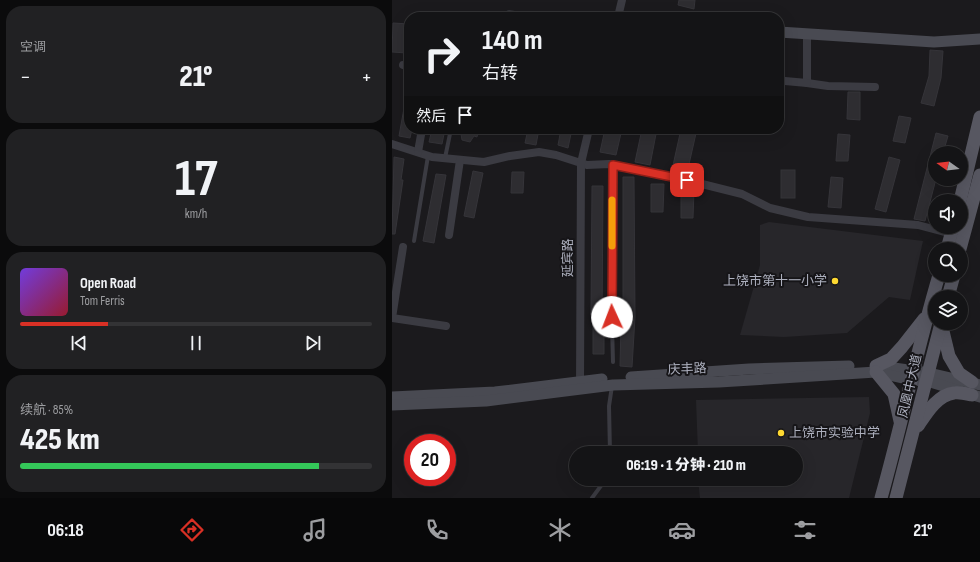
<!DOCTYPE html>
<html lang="zh">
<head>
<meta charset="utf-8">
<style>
  :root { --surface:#141416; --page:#212123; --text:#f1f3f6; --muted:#9d9ea1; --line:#333335; --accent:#d93025 }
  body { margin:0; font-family:"Sofia Sans Condensed","Noto Sans SC",sans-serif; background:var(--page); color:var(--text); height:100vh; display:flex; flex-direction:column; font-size:15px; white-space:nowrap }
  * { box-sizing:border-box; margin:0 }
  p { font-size:13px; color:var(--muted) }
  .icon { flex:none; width:22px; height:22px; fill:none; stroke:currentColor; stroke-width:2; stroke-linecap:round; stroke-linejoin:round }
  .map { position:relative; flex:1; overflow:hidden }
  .sheet { display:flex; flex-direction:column; gap:6px; padding:6px; background:#0b0b0c; width:392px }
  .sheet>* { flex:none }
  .banner { position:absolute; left:12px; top:12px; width:380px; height:122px; border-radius:16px; box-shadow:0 4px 16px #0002,0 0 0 1px var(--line); background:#141416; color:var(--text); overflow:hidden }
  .needle { width:26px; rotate:284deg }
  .controls { position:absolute; left:536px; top:146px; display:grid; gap:8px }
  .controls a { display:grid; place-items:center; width:40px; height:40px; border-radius:50%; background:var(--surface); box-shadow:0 4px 16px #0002,0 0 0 1px var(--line); font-size:20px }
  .speed { position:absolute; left:12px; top:434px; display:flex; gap:8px; font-size:20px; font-weight:700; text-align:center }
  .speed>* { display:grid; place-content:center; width:52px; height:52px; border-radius:50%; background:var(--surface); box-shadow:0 4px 16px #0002,0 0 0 1px var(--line); line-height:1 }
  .speed .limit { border:6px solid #d22; background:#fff; color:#111 }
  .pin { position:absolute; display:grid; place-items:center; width:34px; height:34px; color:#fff; margin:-17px; border-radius:8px; box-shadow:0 2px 6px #0006 }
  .me { position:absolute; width:44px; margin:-22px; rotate:358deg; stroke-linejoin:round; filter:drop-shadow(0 0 3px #0008) }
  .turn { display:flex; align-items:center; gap:14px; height:84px; padding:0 12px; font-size:18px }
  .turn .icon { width:52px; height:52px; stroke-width:2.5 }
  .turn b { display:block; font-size:28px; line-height:34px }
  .then { display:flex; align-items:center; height:38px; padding:0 12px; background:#0003; gap:8px; font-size:15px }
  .big { font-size:30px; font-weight:800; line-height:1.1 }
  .sheet .card { flex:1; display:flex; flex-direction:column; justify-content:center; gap:6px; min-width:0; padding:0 14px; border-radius:16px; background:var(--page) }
  .sheet .dial { align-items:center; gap:0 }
  .dial b { font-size:52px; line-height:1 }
  .song { display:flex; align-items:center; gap:12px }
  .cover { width:48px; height:48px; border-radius:6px; background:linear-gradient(135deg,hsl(260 70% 55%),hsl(350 70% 35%)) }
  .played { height:4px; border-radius:2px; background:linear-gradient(90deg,var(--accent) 25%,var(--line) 25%) }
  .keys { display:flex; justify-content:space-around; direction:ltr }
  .heat { display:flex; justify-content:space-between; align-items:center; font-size:22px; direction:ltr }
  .charge { height:6px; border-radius:3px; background:linear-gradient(90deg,#34c759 85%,var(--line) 0) }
  .trip { position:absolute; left:177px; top:446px; width:234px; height:40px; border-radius:20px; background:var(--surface); box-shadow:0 4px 16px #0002,0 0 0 1px var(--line); font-weight:800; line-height:40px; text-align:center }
  .dock { display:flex; height:64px; justify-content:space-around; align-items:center; background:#080809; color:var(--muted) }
  .dock .icon { width:28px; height:28px }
  .dock .active { color:var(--accent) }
  .dock b { font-size:18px; color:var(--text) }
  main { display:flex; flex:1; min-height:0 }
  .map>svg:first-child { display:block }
  .built { fill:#27262a }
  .building { fill:#2e2d31; stroke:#353439 }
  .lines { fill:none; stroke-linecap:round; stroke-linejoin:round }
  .lane { stroke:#3b3b42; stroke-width:4 }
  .street { stroke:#3b3b42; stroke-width:8 }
  .secondary { stroke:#494a52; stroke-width:11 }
  .primary { stroke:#575761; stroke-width:13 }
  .route-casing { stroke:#8d1f18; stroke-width:10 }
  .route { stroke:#d93025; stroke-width:7 }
  .slow { stroke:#f59e0b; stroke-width:7 }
  .poi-dot { fill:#fed931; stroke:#161518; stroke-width:1.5 }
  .labels { text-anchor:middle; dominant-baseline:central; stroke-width:4; stroke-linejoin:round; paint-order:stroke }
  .street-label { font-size:13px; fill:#acafbd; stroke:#161518 }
  .poi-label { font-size:13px; fill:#acafbd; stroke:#161518; text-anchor:end }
</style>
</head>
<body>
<main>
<section class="sheet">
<div class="card"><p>空调</p>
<div class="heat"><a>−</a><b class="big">21°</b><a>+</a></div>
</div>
<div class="card dial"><b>17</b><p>km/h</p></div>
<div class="card">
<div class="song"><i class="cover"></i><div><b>Open Road</b><p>Tom Ferris</p></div></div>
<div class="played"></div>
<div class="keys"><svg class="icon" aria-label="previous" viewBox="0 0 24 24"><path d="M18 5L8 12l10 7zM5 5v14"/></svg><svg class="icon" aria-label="pause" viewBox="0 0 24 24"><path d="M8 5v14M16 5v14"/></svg><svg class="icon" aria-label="next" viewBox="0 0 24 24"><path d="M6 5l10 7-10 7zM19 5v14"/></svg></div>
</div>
<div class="card"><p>续航 · 85%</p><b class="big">425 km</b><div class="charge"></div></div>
</section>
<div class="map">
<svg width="588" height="498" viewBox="0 0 588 498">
  <rect width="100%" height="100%" fill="#1b1a1d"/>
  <g class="built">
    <path d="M377,222L531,241L518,300L497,297L455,333L392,337L348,335L368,265V225Z"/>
    <path d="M477,397L478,413L457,498H308L306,479H404V453H306L304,400Z"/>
  </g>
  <g class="building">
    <path d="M287,0H303L302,9L286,5Z"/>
    <path d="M1,23L17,24L15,53L0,52Z"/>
    <path d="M538,50L551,51L549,78L542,106L529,103L537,76Z"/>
    <path d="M456,92H468V120L455,119Z"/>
    <path d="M14,97H17V129H20L18,138L7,136Z"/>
    <path d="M507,116L519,118L513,143L501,141Z"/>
    <path d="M40,129H53L50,144L37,142Z"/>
    <path d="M62,129H87L85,137L82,136L78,142L70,140L69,134L62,132Z"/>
    <path d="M136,129H147L144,145L133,143Z"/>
    <path d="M169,129H180L176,148L166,145Z"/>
    <path d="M213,129H230L224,155L208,152Z"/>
    <path d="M250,129H265L258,165L243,162Z"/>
    <path d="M289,129H305L295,173L280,170Z"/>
    <path d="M544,133L556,136L551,153H543L544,179L533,221L522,219Z"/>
    <path d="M446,134L458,135L456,161H444Z"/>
    <path d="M2,157L12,159L9,180H11L3,234H0Z"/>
    <path d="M497,157L508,160L494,212L483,209Z"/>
    <rect x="389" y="170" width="14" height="28"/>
    <path d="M81,171L91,173L82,218L72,216Z"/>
    <path d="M120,172H132L131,193H119Z"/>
    <path d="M44,174L54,175L42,243L31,241Z"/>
    <path d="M231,177H242L243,317L240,367L228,366L229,326H231Z"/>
    <path d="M439,177L451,178L449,208L436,207Z"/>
    <path d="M259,184H272L271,212H259Z"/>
    <path d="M200,186H211L210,325H212V354H201V315H199Z"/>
    <path d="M289,189L302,190L301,218H289Z"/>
  </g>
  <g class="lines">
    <g class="lane">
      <path d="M53,158L59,129"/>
      <path d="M221,165L219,287L221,362"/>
      <path d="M22,241L36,156"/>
      <path d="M218,453L217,406L220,386"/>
      <path d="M200,498L214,479"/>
    </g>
    <g class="street">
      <path d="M226,17L230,0"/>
      <path d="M415,34V83L436,86L483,87"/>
      <path d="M11,65L17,66"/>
      <path d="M393,81L415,83"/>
      <path d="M0,144L40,157L92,162L118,156L147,152L164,155L195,165L217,164L306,183L350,194L378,208L416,217L526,225L560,234"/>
      <path d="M26,152L30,129"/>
      <path d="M57,235L68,160"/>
      <path d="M0,318L11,247"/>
      <path d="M0,318L54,326"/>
      <path d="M188,387L189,163L197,129"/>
    </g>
    <g class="secondary">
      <path d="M117,16L128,17"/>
      <path d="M387,32L542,42L588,39"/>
      <path d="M488,366L537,373L588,385"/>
      <path d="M239,377L357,369L457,366"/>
      <path d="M0,397L103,392L210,379"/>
      <path d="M0,405L94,401L221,385L327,382L484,372L519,380L535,381L588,397"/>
    </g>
    <g class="primary">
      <path d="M568,201L588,117"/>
      <path d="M555,249L561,227"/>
      <path d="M568,249L588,175"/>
      <path d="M556,297L562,275"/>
      <path d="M550,327L557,356L567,373L580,382"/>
      <path d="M484,366L499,359L510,347L532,319"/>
      <path d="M484,372L502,394L508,421"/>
      <path d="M526,426C534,414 545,395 562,393C567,392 575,394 580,395"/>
      <path d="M489,498C510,424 525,349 547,275"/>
      <path d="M504,498L549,323"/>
    </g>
  </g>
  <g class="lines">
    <g class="route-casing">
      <path id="route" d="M220,317L221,165L295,180"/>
    </g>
    <use href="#route" class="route"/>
    <path class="slow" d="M220,246V200"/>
  </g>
  <g class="poi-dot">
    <circle cx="443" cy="281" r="4"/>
    <circle cx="389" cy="433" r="4"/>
  </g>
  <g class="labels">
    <g class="street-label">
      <text transform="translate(176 258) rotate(-90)">延宾路</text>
      <text transform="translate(295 369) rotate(-2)">庆丰路</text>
      <text transform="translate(518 386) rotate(-77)">凤凰中大道</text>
    </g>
    <g class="poi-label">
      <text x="435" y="281">上饶市第十一小学</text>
      <text x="397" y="433" text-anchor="start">上饶市实验中学</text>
    </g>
  </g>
</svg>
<div class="controls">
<a><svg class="needle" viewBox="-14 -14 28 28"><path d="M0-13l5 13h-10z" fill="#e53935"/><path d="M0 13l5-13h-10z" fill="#9d9ea1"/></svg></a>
<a><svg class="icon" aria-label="sound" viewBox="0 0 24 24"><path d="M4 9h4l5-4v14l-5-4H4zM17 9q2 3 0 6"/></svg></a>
<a><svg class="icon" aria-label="search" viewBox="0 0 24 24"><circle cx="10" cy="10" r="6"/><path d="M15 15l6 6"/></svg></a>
<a><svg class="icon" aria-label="layers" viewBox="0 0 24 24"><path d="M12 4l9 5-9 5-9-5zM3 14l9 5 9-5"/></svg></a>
</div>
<div class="speed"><div class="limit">20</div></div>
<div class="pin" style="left:295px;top:180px;background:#d93025"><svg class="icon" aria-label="arrive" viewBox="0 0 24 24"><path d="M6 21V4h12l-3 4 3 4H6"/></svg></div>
<svg class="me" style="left:220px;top:317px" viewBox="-20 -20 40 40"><circle r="19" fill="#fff"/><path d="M0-13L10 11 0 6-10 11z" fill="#d93025"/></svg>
<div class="trip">06:19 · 1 分钟 · 210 m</div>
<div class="banner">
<div class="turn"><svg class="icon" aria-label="right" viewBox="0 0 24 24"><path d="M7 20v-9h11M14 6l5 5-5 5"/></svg><div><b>140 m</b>右转</div></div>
<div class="then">然后<svg class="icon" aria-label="arrive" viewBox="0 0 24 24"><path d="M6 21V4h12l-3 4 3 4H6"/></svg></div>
</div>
</div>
</main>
<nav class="dock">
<b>06:18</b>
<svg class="icon active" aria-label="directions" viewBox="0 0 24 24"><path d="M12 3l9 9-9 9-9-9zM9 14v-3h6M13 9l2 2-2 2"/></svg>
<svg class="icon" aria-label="music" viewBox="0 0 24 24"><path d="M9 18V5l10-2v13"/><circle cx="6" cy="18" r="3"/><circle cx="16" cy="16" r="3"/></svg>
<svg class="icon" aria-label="phone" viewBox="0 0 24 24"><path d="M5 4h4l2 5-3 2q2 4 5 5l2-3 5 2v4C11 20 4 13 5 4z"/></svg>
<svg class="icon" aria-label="climate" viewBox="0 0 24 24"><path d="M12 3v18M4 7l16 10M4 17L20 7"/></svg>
<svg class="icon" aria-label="car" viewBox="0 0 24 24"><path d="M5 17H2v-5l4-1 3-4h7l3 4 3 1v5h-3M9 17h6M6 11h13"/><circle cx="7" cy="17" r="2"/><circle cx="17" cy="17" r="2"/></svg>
<svg class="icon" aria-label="filters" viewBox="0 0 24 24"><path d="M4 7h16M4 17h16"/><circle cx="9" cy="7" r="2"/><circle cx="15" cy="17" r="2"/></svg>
<b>21°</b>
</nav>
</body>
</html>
